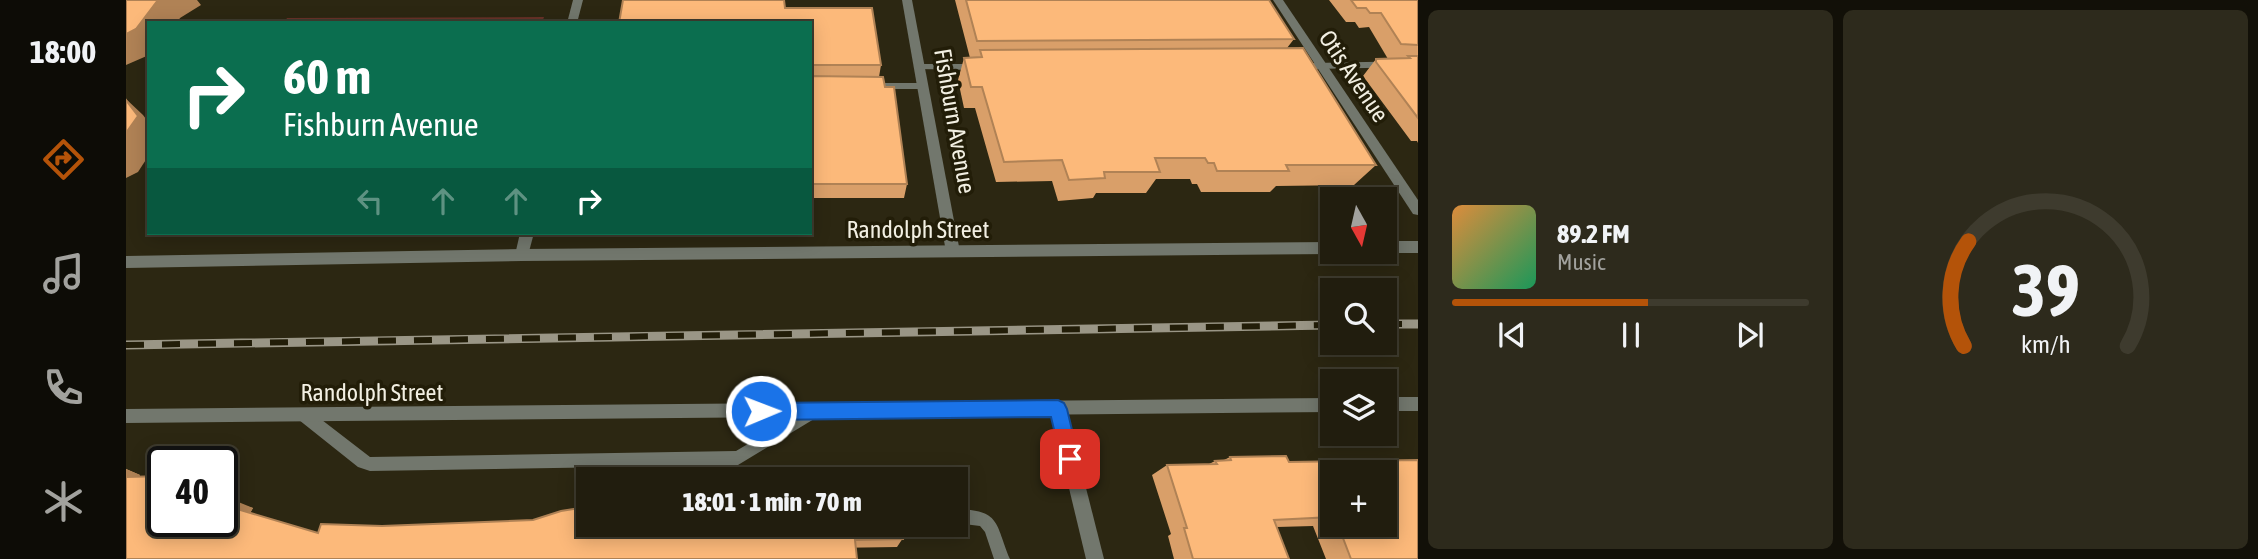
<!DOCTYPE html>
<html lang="en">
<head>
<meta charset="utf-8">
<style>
  :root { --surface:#211d0e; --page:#2d2a1c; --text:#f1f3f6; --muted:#a2a29e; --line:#3e3b2e; --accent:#b45309 }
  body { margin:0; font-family:"Asap Condensed",sans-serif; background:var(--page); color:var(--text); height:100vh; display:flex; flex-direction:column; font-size:26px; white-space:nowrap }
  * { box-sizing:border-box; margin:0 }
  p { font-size:23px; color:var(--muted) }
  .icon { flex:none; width:38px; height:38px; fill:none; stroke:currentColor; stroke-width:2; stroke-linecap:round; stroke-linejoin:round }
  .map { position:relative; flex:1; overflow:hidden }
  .panel { display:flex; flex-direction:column; gap:10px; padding:10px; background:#121008; width:840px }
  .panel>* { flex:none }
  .hud { position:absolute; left:21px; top:21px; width:665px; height:214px; border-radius:0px; box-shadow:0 4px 18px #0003,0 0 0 2px var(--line); background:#0b6e4f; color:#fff; overflow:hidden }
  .needle { width:46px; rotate:172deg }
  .tools { position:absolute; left:1194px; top:187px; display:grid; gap:14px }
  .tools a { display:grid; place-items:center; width:77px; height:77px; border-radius:0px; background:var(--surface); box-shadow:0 4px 18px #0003,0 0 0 2px var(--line); font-size:35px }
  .speed { position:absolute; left:21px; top:446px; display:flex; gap:14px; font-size:35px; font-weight:700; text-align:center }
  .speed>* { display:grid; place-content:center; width:91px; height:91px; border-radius:50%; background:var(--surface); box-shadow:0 4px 18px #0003,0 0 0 2px var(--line); line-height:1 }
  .speed .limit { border:4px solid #111; border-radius:10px; background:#fff; color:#111 }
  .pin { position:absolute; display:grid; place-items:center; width:60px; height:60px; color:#fff; margin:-30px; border-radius:14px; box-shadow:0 4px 10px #0006 }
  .me { position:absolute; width:77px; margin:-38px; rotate:89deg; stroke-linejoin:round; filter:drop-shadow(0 0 5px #0008) }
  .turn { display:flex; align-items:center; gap:24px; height:147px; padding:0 21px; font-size:32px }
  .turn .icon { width:91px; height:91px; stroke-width:2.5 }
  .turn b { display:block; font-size:49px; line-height:60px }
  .lanes { display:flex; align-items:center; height:66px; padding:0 21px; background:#0003; justify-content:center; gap:35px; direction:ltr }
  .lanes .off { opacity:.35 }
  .panel .tile { flex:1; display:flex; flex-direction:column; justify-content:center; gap:10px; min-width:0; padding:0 24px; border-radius:10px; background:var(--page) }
  .panel .dial { align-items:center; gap:0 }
  .dial svg { height:182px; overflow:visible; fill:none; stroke:var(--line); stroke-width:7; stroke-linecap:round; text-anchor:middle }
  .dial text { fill:var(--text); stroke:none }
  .song { display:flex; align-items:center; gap:21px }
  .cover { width:84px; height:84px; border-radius:10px; background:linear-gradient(135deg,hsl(30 70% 55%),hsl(150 70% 35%)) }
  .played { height:7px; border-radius:4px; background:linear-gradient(90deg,var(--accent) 55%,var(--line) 55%) }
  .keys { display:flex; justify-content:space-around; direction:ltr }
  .panel .tiles { flex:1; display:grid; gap:10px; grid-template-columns:repeat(2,1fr) }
  .trip { position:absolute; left:450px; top:467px; width:392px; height:70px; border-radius:0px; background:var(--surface); box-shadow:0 4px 18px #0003,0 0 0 2px var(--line); font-weight:800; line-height:70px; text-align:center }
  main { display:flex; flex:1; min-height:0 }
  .tabs { display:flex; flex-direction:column; width:126px; justify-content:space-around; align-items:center; background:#0d0c06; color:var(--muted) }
  .tabs .icon { width:49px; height:49px }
  .tabs .selected { color:var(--accent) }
  .tabs b { font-size:32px; color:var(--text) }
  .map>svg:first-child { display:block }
  .green { fill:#683228 }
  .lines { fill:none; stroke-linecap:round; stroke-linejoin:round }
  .service { fill:#72776d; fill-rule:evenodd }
  .minor { fill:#72776d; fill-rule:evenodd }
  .tertiary { fill:#72776d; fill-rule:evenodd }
  .rail-casing { stroke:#9a9686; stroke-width:9 }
  .rail { stroke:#221d08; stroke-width:6; stroke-dasharray:18; stroke-linecap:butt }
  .wall { fill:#d99f69; fill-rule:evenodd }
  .shaded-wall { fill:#b08255 }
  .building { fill:#fcb97a; stroke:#b08255; stroke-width:2 }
  .route { fill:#1a73e8; stroke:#114b97; stroke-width:2 }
  .labels { text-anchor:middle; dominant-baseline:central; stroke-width:7; stroke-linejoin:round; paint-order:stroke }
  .street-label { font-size:24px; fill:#f2efe2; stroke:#221d08 }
</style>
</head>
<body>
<main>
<nav class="tabs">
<b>18:00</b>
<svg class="icon selected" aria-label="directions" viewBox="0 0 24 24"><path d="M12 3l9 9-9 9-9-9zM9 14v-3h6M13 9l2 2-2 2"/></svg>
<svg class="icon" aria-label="music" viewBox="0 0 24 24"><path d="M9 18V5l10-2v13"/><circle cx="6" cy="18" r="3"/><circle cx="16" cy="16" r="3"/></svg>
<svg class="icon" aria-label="phone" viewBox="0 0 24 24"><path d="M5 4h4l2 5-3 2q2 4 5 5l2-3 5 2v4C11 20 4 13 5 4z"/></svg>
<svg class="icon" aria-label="climate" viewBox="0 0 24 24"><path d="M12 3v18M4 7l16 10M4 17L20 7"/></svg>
</nav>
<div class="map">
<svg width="1292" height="559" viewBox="0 0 1292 559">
  <rect width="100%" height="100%" fill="#2c2712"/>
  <path class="green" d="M418,17L416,23H158L161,18Z"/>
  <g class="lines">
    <g class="service">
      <path d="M1292,61V67L1187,69L1182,66L1187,63Z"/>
      <path d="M794,64H851L856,67L851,70L791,69L789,67Z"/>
      <path d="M742,83H797L802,86L797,89H742L737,86Z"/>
      <path d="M688,405L693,406L695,411L693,416L612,465L244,471L232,467L173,420L171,415L173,410L178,408L183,410L244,457L610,451Z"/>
      <path d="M830,509C875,510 869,523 884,559H868L859,532L854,526L830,523Z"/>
    </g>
    <g class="minor">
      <path d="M447,0H457L451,23H441Z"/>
      <path d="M776,0H786L834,252L832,256H822L820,252Z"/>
      <path d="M394,233H408L401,259H391L389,255Z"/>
      <path d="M932,402L938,404L940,409L978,559H960L924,409L926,404Z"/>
    </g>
    <g class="tertiary">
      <path d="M1147,0H1157L1292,200V215L1287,214Z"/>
      <rect x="1258" y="241" width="34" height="12"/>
      <path d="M1206,242V252H1211L1206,254L396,261L0,268V256L396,249Z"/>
      <rect x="1258" y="397" width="34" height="14"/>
      <path d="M1206,398V412L0,423V409Z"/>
    </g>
    <g class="rail-casing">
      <g id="rail">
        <path d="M1258,324H1292"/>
        <path d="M0,345L1206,325"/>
      </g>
    </g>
    <use href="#rail" class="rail"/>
  </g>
  <g class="wall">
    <path d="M829,0H1143L1168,39L1161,48L1250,165L1228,185L1150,186L1144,192H1075L1071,184H1066L1064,179H1030L1020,193H970L967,198L932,201L926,181L870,182L849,108H838L832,80L838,58H844Z"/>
    <path d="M1203,0H1292V143L1291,141H1285L1237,76L1250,59H1262L1243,27L1233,28L1229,22H1220Z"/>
    <path d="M659,8L755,65L753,77L759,87L781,184L778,198H684V23Z"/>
    <path d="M1160,456L1163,462L1292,460V559H1200L1187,526L1151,527L1163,559H1048L1042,536L1045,534L1026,475L1041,465L1083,464L1089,461L1098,460L1104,457ZM1206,472H1258V525H1206Z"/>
    <path d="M0,469L14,475L13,476L127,508L124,513L192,533L256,526L462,525L793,529L787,537L777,538L771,547L0,559Z"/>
  </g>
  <g class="shaded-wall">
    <path d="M32,0H71L75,5L54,18L51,23H23V55L0,65V34Z"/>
    <path d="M0,99L17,115L23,123V155L12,172L0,178Z"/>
    <path d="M0,469L14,475L8,488L0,485Z"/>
    <path d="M105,499L127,508L123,515L101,506Z"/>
  </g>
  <g class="building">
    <path d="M0,0H32L10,29L0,34Z"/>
    <path d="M497,0H658L659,8H746L755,65H685L684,67V23H493Z"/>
    <path d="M840,0H1143L1168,39L851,41Z"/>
    <path d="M1225,0H1292V45L1275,44L1255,13H1244L1240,8H1231Z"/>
    <path d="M1177,48L1250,165H1160L1163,171H1091L1088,163H1082L1079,158H1029L1034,172H978L979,178L943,180L936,160L878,162L856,87H845L838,58L856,57L854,50Z"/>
    <path d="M1282,56H1292V118L1250,62V59L1284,58Z"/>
    <path d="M684,76L757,77L759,87H768L781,184H684Z"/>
    <path d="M0,100L12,116L0,133Z"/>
    <path d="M1160,456L1163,462L1292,460V559H1225L1212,525H1258V472H1206V517L1148,520L1163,559H1067L1058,528H1061L1041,465L1091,464L1089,461L1105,460L1104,457Z"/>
    <path d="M37,476V522H96V496L105,499L101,506L192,533L195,524L256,526L407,520L435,511L460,507H462V525H792L793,529H776L777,539L729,540L731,559H0V477Z"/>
    <path d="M786,479V480H734Z"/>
  </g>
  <path class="route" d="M932,400L938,403L941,409L953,459L951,465L944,468L938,465L935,459L925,417L635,420L628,417L626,411L628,405L635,403Z"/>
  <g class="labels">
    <g class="street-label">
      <text transform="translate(1228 76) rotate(56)">Otis Avenue</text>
      <text transform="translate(829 121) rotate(80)">Fishburn Avenue</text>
      <text x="792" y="229">Randolph Street</text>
      <text x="246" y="392">Randolph Street</text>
    </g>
  </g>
</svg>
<div class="tools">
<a><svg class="needle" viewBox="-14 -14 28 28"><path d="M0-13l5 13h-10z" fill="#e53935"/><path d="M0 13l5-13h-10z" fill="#a2a29e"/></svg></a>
<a><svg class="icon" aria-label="search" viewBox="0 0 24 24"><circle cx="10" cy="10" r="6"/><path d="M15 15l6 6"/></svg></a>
<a><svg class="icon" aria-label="layers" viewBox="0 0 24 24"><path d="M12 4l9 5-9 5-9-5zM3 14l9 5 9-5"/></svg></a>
<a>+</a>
</div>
<div class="speed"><div class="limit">40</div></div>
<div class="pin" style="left:944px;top:459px;background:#d93025"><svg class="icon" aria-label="arrive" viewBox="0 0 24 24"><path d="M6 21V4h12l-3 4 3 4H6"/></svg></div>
<svg class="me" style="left:635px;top:411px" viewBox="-20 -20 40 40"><circle r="17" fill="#1a73e8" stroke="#fff" stroke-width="3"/><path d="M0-11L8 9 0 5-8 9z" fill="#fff"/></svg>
<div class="trip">18:01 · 1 min · 70 m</div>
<div class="hud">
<div class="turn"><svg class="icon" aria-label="right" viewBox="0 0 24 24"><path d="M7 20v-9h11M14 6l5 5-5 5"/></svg><div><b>60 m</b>Fishburn Avenue</div></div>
<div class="lanes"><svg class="icon off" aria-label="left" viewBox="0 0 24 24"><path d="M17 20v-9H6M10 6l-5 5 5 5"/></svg><svg class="icon off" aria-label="ahead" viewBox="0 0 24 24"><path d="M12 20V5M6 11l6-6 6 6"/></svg><svg class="icon off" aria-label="ahead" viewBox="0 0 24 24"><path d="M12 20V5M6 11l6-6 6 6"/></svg><svg class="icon" aria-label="right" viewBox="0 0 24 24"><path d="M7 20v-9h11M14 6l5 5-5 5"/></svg></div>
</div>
</div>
<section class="panel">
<div class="tiles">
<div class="tile">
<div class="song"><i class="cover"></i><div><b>89.2 FM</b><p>Music</p></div></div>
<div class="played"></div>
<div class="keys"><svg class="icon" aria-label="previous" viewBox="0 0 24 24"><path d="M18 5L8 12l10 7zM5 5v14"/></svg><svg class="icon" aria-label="pause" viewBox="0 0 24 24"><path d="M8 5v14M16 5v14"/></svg><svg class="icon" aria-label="next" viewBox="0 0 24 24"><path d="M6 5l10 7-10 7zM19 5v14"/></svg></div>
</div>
<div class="tile dial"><svg viewBox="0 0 100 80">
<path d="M14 69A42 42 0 1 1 86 69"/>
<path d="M14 69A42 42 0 0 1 16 23" stroke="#b45309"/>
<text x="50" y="56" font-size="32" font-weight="700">39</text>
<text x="50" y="72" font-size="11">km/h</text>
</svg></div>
</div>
</section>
</main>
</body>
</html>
